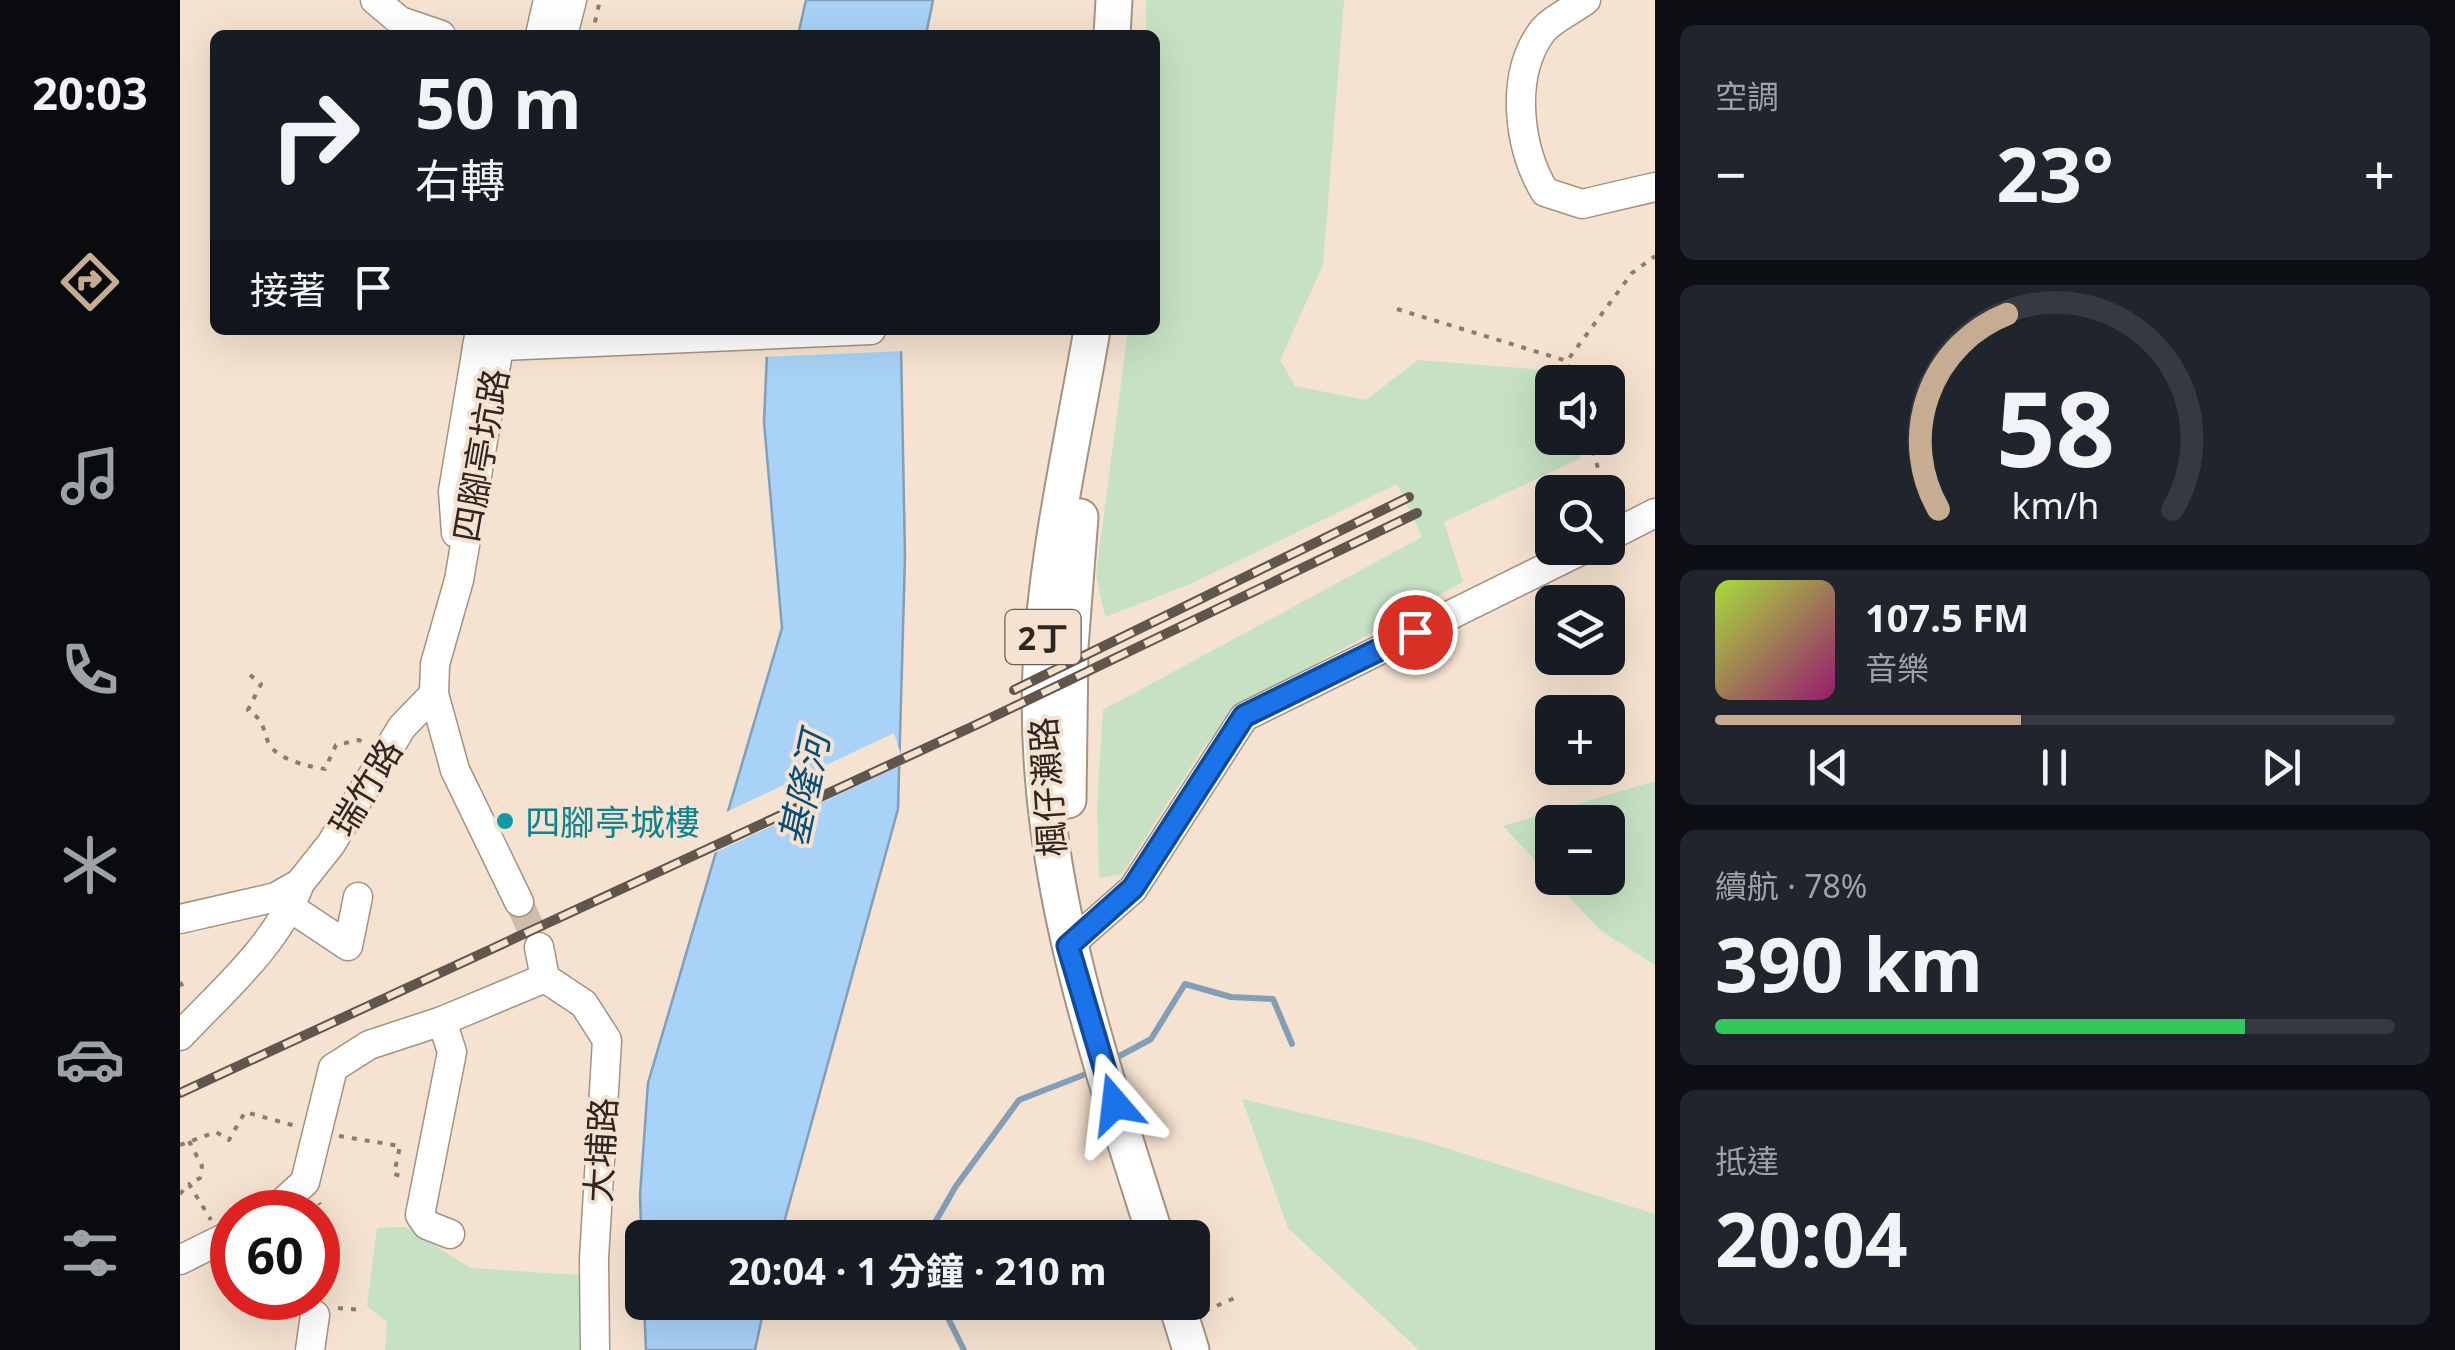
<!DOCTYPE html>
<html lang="zh-TW">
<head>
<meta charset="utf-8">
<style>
  :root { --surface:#171b24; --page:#20242c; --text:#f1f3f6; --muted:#9ea1a6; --line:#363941; --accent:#c6ac90 }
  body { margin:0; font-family:"Noto Sans","Noto Sans TC",sans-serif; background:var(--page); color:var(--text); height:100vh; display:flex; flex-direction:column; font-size:38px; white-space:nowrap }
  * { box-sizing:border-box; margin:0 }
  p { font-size:32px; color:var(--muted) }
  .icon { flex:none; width:55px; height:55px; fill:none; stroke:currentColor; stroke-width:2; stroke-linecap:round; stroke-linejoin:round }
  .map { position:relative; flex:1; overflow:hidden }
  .side { display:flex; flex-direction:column; gap:25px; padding:25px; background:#0d0f14; width:800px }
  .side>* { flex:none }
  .guide { position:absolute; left:30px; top:30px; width:950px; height:305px; border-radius:15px; box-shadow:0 10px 40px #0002; background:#171b24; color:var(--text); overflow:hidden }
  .buttons { position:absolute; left:1355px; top:365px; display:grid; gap:20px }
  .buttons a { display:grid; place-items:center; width:90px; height:90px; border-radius:15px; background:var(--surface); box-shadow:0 10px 40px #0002; font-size:50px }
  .speed { position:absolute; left:30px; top:1190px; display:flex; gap:20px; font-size:50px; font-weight:700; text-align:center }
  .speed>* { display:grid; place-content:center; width:130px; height:130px; border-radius:50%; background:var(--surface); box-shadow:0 10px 40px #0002; line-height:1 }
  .speed .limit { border:15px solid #d22; background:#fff; color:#111 }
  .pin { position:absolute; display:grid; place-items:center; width:85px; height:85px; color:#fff; margin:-42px; border:5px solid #fff; border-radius:50%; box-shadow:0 2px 10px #0007 }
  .me { position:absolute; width:110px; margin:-55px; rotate:343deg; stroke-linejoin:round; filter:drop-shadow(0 0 8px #0008) }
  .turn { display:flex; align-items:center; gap:35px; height:210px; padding:0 40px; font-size:45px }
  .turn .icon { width:130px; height:130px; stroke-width:2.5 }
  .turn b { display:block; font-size:70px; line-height:85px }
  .then { display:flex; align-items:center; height:95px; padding:0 40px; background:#0003; gap:20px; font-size:38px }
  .big { font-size:75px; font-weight:700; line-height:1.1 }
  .side .tile { flex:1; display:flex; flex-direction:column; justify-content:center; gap:15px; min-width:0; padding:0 35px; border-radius:15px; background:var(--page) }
  .side .dial { align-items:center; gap:0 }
  .dial svg { height:260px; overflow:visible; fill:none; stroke:var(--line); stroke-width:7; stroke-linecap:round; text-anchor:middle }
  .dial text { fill:var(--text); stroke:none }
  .song { display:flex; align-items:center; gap:30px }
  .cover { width:120px; height:120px; border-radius:15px; background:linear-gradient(135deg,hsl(80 70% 55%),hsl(320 70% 35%)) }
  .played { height:10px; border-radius:5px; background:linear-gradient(90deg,var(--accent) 45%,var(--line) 45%) }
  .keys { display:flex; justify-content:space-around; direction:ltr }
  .heat { display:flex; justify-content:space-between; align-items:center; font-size:55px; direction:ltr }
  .charge { height:15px; border-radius:8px; background:linear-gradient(90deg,#34c759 78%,var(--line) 0) }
  .trip { position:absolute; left:445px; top:1220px; width:585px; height:100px; border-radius:15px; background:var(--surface); box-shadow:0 10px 40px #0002; font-weight:700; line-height:100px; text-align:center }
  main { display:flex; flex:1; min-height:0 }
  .menu { display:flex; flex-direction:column; width:180px; justify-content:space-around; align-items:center; background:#090b0e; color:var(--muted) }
  .menu .icon { width:70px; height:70px }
  .menu .current { color:var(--accent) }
  .menu b { font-size:45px; color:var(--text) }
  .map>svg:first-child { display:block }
  .green { fill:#c6e1c3; fill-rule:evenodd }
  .water { fill:#a8d2f7; stroke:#839fb7; stroke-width:2.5 }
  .pier { fill:#f5e2d0 }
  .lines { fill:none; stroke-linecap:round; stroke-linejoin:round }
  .stream { stroke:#839fb7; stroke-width:6 }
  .minor-tunnel { stroke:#cdbdad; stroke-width:28; stroke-dasharray:28 14; stroke-linecap:butt }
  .minor-casing { stroke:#a59382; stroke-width:31 }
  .major-casing { stroke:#a59382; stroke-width:39 }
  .path { stroke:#897d71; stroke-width:4; stroke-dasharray:5 8; stroke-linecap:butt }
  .minor { stroke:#fff; stroke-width:28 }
  .major { stroke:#fff; stroke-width:35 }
  .rail-casing { stroke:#60564d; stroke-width:10 }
  .rail { stroke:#f5e2d0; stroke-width:6; stroke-dasharray:19; stroke-linecap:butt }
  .route-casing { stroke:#114b97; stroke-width:25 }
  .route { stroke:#1a73e8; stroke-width:18 }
  .culture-dot { fill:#0f9aa8; stroke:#f5e2d0; stroke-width:4 }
  .labels { text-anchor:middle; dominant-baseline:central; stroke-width:8; stroke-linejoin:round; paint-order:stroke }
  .shield { fill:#f5e2d0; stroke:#6a5f56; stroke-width:2.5 }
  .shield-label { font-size:32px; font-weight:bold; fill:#2e2721 }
  .street-label { font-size:35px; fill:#2e2721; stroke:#f5e2d0 }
  .culture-label { font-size:35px; fill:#0d838f; stroke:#f5e2d0; text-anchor:start }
  .water-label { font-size:38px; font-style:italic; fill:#084e7b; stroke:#f5e2d0 }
</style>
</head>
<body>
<main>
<nav class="menu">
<b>20:03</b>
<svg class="icon current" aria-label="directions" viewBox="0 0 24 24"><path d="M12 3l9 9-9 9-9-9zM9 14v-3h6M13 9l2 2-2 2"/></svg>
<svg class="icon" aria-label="music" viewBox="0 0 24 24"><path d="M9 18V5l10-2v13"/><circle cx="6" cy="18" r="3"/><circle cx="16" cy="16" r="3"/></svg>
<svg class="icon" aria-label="phone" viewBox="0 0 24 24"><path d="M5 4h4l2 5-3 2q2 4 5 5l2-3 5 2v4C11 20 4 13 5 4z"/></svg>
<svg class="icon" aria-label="climate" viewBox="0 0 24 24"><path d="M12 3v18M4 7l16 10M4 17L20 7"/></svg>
<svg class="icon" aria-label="car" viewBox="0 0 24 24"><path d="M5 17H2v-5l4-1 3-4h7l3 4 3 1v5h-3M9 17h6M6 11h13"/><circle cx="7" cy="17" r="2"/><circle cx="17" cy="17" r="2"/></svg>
<svg class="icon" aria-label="filters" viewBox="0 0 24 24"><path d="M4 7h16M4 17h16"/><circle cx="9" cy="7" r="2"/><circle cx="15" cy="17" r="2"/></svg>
</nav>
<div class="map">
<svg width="1475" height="1350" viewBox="0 0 1475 1350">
  <rect width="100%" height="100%" fill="#f5e2d0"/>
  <g class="green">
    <path d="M966,0H1164L1143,265L1100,360L1115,386L1186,400L1238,360L1377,371L1380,382H1372V438H1395L1401,458L1264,522L1283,582L1060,706L1025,745L942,874L919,878L917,807L923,710L1242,537L1217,484L1010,584L925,617L916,575L948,330H975V35H966Z"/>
    <path d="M1475,781V965L1420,930L1323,826ZM1372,822H1428V878H1372Z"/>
    <path d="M1062,1099L1244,1141L1475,1214V1350H1239L1108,1228Z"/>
    <path d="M226,1227L290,1268L399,1275L402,1350H205L207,1322L187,1306L197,1228Z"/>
  </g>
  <g class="water">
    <path d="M626,0H753L746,35H618Z"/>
    <path d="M588,330L721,346L725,557L718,809L600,1237L462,1238V1258L460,1195L468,1083L602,628L584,422Z"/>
    <path d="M464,1303V1302L585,1303L575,1350H466Z"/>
  </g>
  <g class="pier">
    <path d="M583,330H729L726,351L582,357Z"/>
    <path d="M714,733L724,764L530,855L542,814Z"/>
  </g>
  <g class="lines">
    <g class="stream">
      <path d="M934,1059L971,1039L1005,984L1051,997L1093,999L1112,1044"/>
      <path d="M700,1238L711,1234L713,1238"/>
      <path d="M746,1238L776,1186L839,1100L911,1072"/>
      <path d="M760,1302L784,1350"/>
    </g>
    <path class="minor-tunnel" d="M339,902L359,947"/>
    <g class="minor-casing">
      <g id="minor">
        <path d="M195,0L220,21L261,35"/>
        <path d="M1406,0C1393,10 1370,20 1361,33C1329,78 1339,149 1365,192L1402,204L1475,187"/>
        <path d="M360,35L368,0"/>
        <path d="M383,35L392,0"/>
        <path d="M322,330L279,580L255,664L254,694L275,770L339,902"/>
        <path d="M297,347L691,330"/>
        <path d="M276,533L273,491L300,330"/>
        <path d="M1428,537L1475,513"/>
        <path d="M111,908L168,946L178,897"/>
        <path d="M0,919L96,897L120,883L151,844L222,727L254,694"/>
        <path d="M888,946L953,889L1064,717L1406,548"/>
        <path d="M359,947L365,978L404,1004L427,1040L414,1259L415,1350"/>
        <path d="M262,1021L272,1052L240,1215L247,1225L270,1234"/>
        <path d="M0,1036C43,990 98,944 120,883"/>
        <path d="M92,1212L125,1182L153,1068L189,1045L262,1021L365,978"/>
        <path d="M0,1260L52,1234"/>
        <path d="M130,1350L135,1315"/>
      </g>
    </g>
    <g class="major-casing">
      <g id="major">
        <path d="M932,35L934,0"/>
        <path d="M912,330C893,441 866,555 861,668C852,866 917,1051 976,1238"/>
        <path d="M888,800L890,647L900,517"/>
        <path d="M996,1302L1011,1350"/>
      </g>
    </g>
    <g class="path">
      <path d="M412,35L420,0"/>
      <path d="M1217,309L1387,361"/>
      <path d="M1393,382L1387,361L1452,273L1475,256"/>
      <path d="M1409,438L1425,492"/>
      <path d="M70,675L81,684L68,710C83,719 83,728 88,742C95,759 129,767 145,769L156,745L179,740L187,744"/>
      <path d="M0,982L6,993"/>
      <path d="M159,1136L220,1146L214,1174L225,1177"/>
      <path d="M9,1141L22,1166L20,1178L9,1184"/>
      <path d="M0,1145L36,1132L49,1140L65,1112L116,1126"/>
      <path d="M0,1194L9,1184L31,1220"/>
      <path d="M138,1256L142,1208L139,1203"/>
      <path d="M158,1308L183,1310"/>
      <path d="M1025,1311L1059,1296"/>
    </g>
    <use href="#minor" class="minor"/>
    <use href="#major" class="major"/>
    <g class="rail-casing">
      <g id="rail">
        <path d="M834,690L1229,497"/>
        <path d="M0,1093L798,724L1237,513"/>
      </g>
    </g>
    <use href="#rail" class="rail"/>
  </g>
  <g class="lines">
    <g class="route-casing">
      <path id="route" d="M935,1104L888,946L953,888L1064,716L1235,632"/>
    </g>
    <use href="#route" class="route"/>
  </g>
  <circle class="culture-dot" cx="325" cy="821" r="10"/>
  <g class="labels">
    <rect class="shield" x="825.5" y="610" width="75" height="54" rx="8"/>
    <g class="shield-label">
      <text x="863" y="637">2丁</text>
    </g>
    <g class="street-label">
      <text transform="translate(300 455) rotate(-80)">四腳亭坑路</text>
      <text transform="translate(185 787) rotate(-59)">瑞竹路</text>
      <text transform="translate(867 787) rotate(-94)">楓仔瀨路</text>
      <text transform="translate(420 1150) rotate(-87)">大埔路</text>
    </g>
    <g class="culture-label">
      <text x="345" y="821">四腳亭城樓</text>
    </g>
    <g class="water-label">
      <text transform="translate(623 789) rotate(-78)">基隆河</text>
    </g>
  </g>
</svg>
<div class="buttons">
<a><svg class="icon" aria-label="sound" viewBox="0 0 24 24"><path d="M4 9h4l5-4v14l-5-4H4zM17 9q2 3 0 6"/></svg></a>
<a><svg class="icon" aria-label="search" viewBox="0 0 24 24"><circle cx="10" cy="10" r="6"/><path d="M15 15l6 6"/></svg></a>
<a><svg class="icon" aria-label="layers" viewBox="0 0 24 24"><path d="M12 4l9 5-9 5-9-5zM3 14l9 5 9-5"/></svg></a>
<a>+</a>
<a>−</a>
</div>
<div class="speed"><div class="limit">60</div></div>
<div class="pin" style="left:1235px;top:632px;background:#d93025"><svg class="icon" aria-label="arrive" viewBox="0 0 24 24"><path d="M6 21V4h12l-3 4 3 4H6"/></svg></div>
<svg class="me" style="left:935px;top:1104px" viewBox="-20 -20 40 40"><path d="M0-17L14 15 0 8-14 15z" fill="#1a73e8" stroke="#fff" stroke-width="4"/></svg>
<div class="trip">20:04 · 1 分鐘 · 210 m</div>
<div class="guide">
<div class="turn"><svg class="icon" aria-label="right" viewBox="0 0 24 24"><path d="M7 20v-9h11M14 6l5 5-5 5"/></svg><div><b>50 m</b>右轉</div></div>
<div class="then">接著<svg class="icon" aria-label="arrive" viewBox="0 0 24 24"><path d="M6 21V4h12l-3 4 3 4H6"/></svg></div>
</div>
</div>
<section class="side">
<div class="tile"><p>空調</p>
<div class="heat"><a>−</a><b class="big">23°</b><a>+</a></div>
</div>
<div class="tile dial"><svg viewBox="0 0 100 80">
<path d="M14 69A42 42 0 1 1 86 69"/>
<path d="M14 69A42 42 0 0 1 35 9" stroke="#c6ac90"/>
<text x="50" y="56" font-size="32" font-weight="700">58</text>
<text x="50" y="72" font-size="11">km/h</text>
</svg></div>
<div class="tile">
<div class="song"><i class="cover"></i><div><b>107.5 FM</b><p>音樂</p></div></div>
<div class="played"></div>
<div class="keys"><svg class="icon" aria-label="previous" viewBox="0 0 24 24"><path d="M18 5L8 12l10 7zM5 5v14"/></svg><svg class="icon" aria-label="pause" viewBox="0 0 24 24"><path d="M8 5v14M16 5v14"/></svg><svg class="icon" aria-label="next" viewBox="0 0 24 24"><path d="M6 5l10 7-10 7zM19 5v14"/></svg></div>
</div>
<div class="tile"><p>續航 · 78%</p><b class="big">390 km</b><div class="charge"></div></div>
<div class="tile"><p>抵達</p><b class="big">20:04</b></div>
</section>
</main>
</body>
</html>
